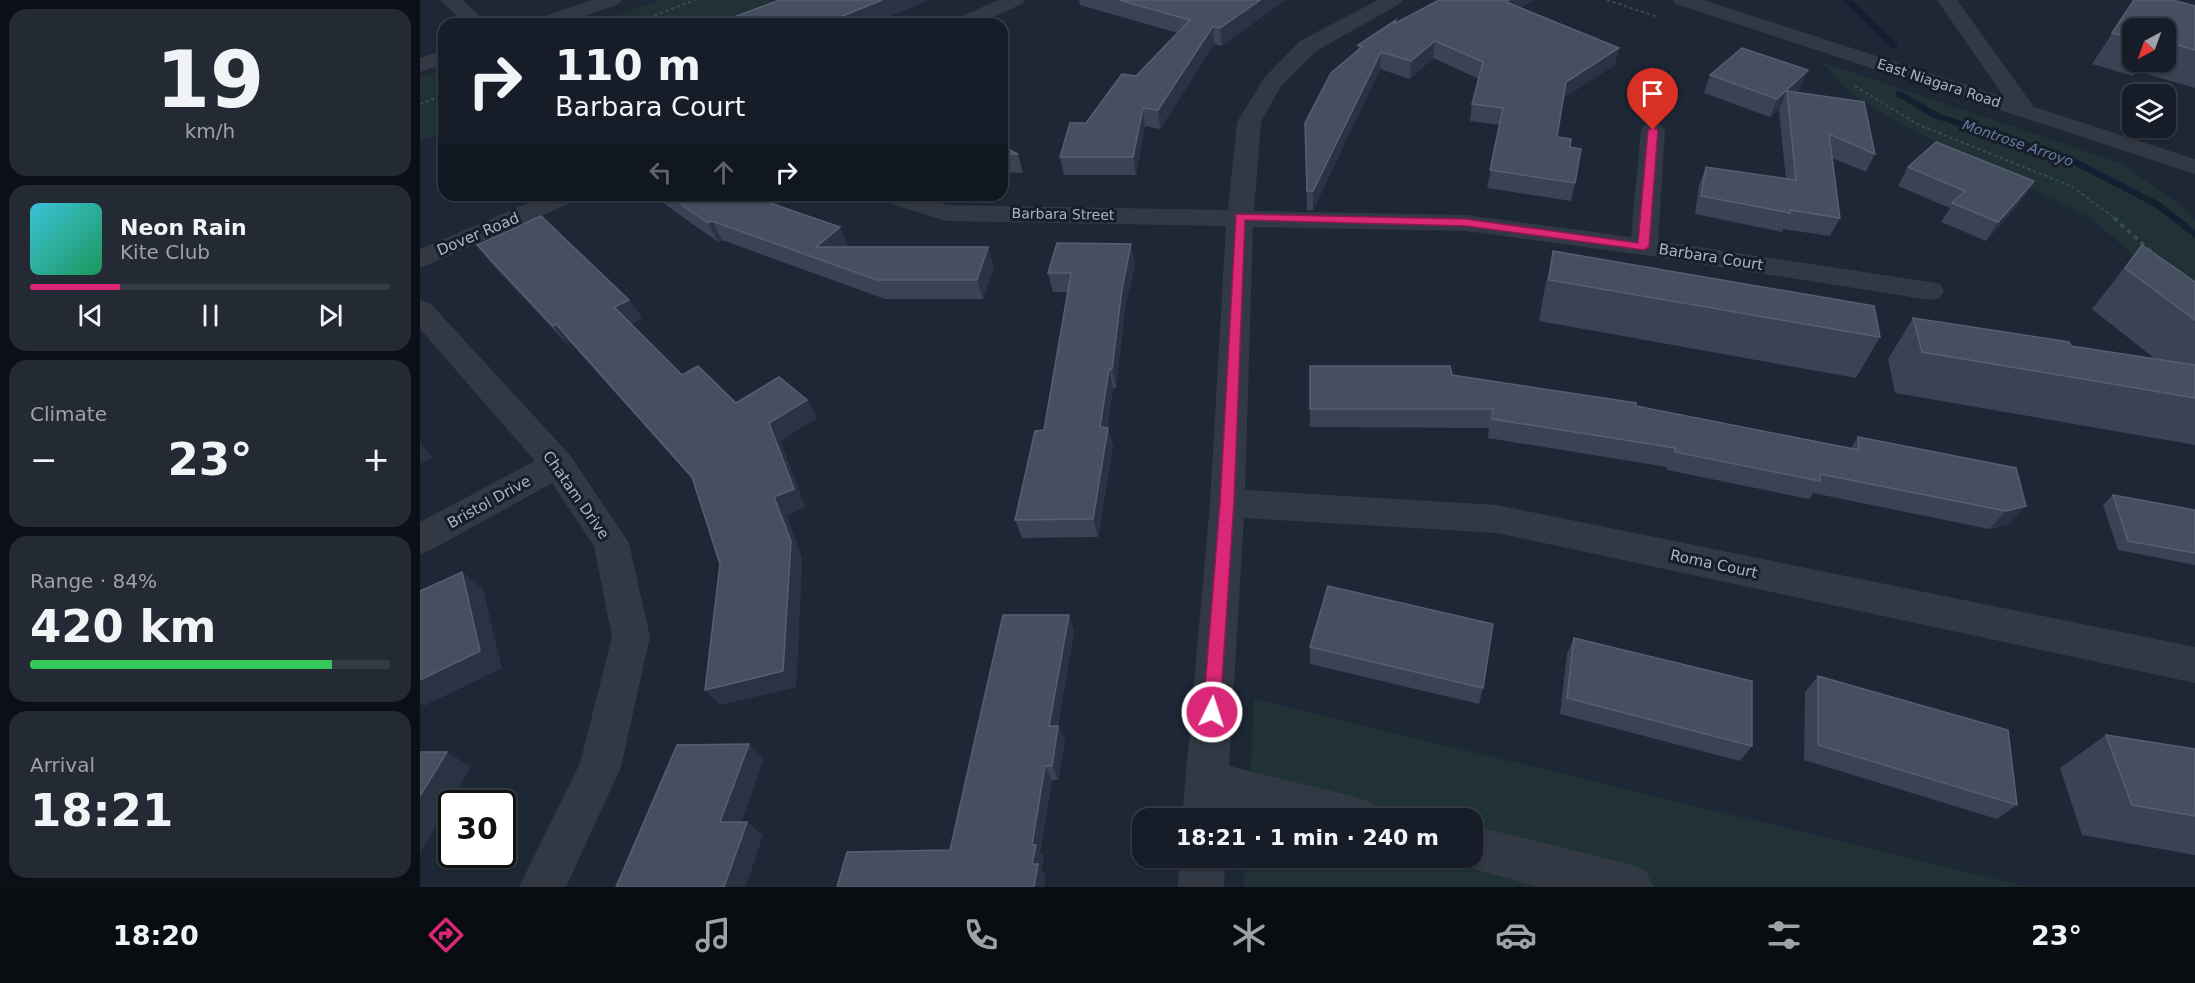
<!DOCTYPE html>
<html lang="en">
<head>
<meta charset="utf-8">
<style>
  :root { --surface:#161d28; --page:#232a34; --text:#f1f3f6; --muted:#9ea2a8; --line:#353b45; --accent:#db2777 }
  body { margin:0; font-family:"DejaVu Sans",sans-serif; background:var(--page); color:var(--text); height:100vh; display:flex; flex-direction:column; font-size:22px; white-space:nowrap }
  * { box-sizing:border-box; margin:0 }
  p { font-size:20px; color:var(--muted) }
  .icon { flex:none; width:33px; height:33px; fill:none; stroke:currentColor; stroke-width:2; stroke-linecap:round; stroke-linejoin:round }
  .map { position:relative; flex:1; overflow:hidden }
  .sheet { display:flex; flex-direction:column; gap:9px; padding:9px; background:#0c1016; width:420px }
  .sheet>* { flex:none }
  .hud { position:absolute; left:18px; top:18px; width:570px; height:183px; border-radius:18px; box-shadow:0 2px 4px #0004,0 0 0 2px var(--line); background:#161d28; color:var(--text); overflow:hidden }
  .needle { width:39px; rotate:221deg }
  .buttons { position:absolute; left:1702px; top:18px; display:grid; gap:12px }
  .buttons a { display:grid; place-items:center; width:54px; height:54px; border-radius:12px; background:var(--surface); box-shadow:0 2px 4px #0004,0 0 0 2px var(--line); font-size:30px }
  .speed { position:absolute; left:18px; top:790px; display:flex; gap:12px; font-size:30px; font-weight:700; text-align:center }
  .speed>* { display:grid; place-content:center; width:78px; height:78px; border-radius:50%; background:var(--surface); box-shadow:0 2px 4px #0004,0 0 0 2px var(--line); line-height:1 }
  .speed .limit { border:3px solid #111; border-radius:9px; background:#fff; color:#111 }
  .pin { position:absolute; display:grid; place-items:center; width:51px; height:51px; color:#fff; margin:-62px -26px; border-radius:50% 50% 50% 0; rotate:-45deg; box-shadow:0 0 6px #0007 }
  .pin .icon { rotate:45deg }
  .me { position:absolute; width:66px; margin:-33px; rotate:4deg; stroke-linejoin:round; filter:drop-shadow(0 0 4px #0008) }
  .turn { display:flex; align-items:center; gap:21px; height:126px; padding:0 18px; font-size:27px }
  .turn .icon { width:78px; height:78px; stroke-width:2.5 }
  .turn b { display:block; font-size:42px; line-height:51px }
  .lanes { display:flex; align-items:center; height:57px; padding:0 18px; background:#0003; justify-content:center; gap:30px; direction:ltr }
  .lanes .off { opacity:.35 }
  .big { font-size:45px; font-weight:800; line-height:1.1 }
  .sheet .tile { flex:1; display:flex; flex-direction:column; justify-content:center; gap:9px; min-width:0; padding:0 21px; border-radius:18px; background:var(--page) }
  .sheet .dial { align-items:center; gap:0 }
  .dial b { font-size:78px; line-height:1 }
  .song { display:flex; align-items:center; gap:18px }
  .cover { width:72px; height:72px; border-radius:9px; background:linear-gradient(135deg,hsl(190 70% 55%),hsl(150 70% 35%)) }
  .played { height:6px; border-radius:3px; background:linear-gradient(90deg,var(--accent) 25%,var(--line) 25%) }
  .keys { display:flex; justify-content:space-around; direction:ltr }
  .heat { display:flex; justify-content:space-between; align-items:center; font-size:33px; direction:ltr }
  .charge { height:9px; border-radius:4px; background:linear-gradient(90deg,#34c759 84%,var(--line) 0) }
  .trip { position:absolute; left:712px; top:808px; width:351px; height:60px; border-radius:18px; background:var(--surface); box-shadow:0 2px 4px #0004,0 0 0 2px var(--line); font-weight:800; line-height:60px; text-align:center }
  .menu { display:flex; height:96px; justify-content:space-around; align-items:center; background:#090c10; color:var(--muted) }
  .menu .icon { width:42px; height:42px }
  .menu .selected { color:var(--accent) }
  .menu b { font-size:27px; color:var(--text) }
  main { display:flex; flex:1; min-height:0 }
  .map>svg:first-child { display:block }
  .green { fill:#203236 }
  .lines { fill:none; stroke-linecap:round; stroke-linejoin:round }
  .stream { fill:#131e31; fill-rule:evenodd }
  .path-far1 { stroke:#394c4e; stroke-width:2; stroke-dasharray:3 3; stroke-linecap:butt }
  .path { stroke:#394c4e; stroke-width:4; stroke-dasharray:4.5 4.5; stroke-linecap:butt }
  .minor { fill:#323945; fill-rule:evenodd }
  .wall { fill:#394354; fill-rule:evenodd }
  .shaded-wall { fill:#293343 }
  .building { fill:#454f60; stroke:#555f70; stroke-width:1.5 }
  .route { fill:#db2777; stroke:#8e194d; stroke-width:1.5 }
  .labels { text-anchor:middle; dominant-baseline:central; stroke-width:6; stroke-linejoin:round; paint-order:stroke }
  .far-street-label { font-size:14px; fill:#abb3c3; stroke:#181e29 }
  .far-water-label { font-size:14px; font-style:italic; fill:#647ca2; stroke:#181e29 }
  .street-label { font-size:15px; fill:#abb3c3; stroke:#181e29 }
</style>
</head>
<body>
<main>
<section class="sheet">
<div class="tile dial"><b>19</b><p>km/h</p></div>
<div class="tile">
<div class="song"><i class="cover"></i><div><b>Neon Rain</b><p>Kite Club</p></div></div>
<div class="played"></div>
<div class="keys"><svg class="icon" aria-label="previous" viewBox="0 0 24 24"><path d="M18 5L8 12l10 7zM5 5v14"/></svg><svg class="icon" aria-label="pause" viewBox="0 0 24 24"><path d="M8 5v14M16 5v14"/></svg><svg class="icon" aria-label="next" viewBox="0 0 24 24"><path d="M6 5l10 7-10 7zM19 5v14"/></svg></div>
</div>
<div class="tile"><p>Climate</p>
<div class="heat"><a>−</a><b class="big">23°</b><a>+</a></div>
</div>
<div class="tile"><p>Range · 84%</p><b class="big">420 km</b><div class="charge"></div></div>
<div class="tile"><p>Arrival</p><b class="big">18:21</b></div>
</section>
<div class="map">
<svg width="1775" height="887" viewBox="0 0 1775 887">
  <rect width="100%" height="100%" fill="#1e2735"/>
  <g class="green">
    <path d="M241,0H395L326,24H172Z"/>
    <path d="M1401,62L1701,163L1758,203L1775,220V305L1749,288L1675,221L1471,119L1432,94Z"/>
    <path d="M24,70V132L0,141V78Z"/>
    <path d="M834,699L1609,887H824L825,858H1053V819H828Z"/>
  </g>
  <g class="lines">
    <g class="stream">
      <path d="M1423,0H1431L1477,44V48H1471Z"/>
      <path d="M1476,92H1482L1520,114L1654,158L1741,203L1775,230V238L1735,207L1648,162L1514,118L1476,96Z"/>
    </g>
    <g class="path-far1">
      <path d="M1187,0L1238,17"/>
      <path d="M212,24L275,0"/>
      <path d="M1435,86L1499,125L1651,186L1696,219"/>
      <path d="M0,104L24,95"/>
    </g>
    <path class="path" d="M1694,218L1736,256"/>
    <g class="minor">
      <path d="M20,0H42L69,24H46Z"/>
      <path d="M172,0H202L199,4L141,24H111L114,20Z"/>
      <path d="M578,0H605L602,4L558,24H531L534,20Z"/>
      <path d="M958,0H983L980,4L896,51L861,86L841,122L834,211L1046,215L1211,237L1221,130L1225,125H1241L1245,130L1238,241L1510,282L1520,284L1524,291L1520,298L1510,300L1224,255L1046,231L833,227L825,490L1077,505L1775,647V683L1077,533L824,518L809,766L936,797L952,803L958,819H850L807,808L806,819H762L790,503L806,226L526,221L459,200L455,195H495L528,205L808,210L817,122L844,78L880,41Z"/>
      <path d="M1253,0H1283L1584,97L1517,0H1537L1614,107L1775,159V174L1256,4Z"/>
      <path d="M24,50V64L0,72V58Z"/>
      <path d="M127,195H162L158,200L0,268V249Z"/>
      <path d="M0,300L10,303L150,455L209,543L230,637L201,767L146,887H99L160,763L192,637L174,546L132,483L13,549L0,554V522L115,461L0,329Z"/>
      <path d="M1053,826L1210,864L1226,871L1233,887H1119L1037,864L1035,858H1053Z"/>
      <path d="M759,858H805L804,887H758Z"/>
    </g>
  </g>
  <g class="wall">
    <path d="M659,0H865L802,46L794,44L740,129L725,126L716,175H644L640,157L666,123L716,76L758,33L660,5Z"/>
    <path d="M1714,0L1775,6V88L1717,71L1713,76L1672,64ZM1713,28H1746V62H1713Z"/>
    <path d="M1101,8L1195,65L1143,98L1137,137L1150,147L1155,183L1151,201L1067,188L1080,125L1050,121L1052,104L1059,79L1013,58L990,79L960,69L893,210H887L885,123L938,51V45L976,23Z"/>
    <path d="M1388,70L1380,88L1376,93L1455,154L1446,172L1412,158L1420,218L1410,236L1363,229L1362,232L1275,214L1279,185L1286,167L1366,179L1359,110L1360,108L1350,117L1284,93L1290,75Z"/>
    <path d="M582,146L598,154L603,173L582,172Z"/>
    <path d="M1488,167L1602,200L1566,241L1521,222L1530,208L1478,186Z"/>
    <path d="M232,195H354L360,207L428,246L427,247L574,266L563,299H465L302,240L298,242Z"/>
    <path d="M57,245L209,300L222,318L210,324L262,375L316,403L387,400L397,418L360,441L385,507L366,515L382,558L376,687L300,705V564L274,481L150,342L147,344L71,263Z"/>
    <path d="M1722,245L1775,282V445L1475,393L1468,359L1493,318L1651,346L1735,359L1672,309Z"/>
    <path d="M1133,251L1460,337L1436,378L1119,321L1124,292Z"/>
    <path d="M715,263L705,308L696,388H693L687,428H688L693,446L678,537L602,538L595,520L624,430L648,292H633L628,273Z"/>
    <path d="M890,366L1032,375L1216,406L1431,448L1438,437L1606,506L1589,524L1569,529L1393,493L1389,499L1247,470V467L1068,438L1069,428L890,427Z"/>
    <path d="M1693,495L1775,510V565L1698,550L1683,505Z"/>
    <path d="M649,615L654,631L638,726L645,740L638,780H632L620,852L624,857L621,869L626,876L530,850Z"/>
    <path d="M1154,638L1332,746L1320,761L1140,714L1147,654Z"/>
    <path d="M890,647L1063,688L1059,704L890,664Z"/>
    <path d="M1398,676L1597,805L1577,819L1384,760L1385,692Z"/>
    <path d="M1686,735L1775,749V855L1662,835L1640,768Z"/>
  </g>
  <g class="shaded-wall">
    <path d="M462,0H510L452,24H403Z"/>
    <path d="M840,0H865L802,46L800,28Z"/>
    <path d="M1089,0H1114L1083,19L1086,2Z"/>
    <path d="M793,26L794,44L740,129L738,110Z"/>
    <path d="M1015,41L1013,58L990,79L991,61Z"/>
    <path d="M1199,48L1195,65L1142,99L1146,82Z"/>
    <path d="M961,52L960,69L893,210V191Z"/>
    <path d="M1388,70L1380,88L1368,100L1367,91L1360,108L1350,117L1357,99Z"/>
    <path d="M723,108L725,126L716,175L713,157Z"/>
    <path d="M1614,181L1602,200L1566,241L1578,222Z"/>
    <path d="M337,195H354L360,207L332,197Z"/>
    <path d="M292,221L302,240L298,242L288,223Z"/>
    <path d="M420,227L428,246L408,263L396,247Z"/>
    <path d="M711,244L715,263L705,308L696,388L692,369L702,289Z"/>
    <path d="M568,247L574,266L563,299L557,280Z"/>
    <path d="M209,300L222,318L206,325L194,307Z"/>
    <path d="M136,324L150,342L147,344L133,326Z"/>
    <path d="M689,369L693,388L684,446L680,427Z"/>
    <path d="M387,400L397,418L360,441L385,507L366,515L382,558L376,687L300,705L285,690L354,497L349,423Z"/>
    <path d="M688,428L693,446L678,537L673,519Z"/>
    <path d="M0,442L13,458L0,464Z"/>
    <path d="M1606,506L1589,524L1569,529L1586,511Z"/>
    <path d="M42,572L63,589L82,668L4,706L0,703V680Z"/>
    <path d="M649,615L654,631L636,740L629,726Z"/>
    <path d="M638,726L645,740L638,780L632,766Z"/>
    <path d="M329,744L344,759L317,835L300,822Z"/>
    <path d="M27,752L51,767L0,853V796Z"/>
    <path d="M625,766L632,780L620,852L624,857L621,869L626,876L624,887H614L612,845Z"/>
    <path d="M327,822L343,835L326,887H304Z"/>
  </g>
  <g class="building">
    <path d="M360,0H462L403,24H306L303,21Z"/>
    <path d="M699,0H840L800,28L793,26L738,110L723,108L713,157H640L650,123H666L702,74L716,76L770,20Z"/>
    <path d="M1019,0H1089L1086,2L1199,48L1146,82L1137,137L1151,139L1150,147L1161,149L1155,183L1070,170L1083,108L1052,104L1063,62L1015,41L991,61L961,52L893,191H887L885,123L911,73L943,46L938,45L976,20L974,24Z"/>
    <path d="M1714,0H1753L1775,6V50L1746,42V28H1713V39L1692,33Z"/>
    <path d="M1322,48L1388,70L1357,99L1290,75Z"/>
    <path d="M1367,91L1444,102L1455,154L1409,134L1420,218L1370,210V213L1281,196L1286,167L1376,180Z"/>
    <path d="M1516,142L1614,181L1578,222L1532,203L1545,191L1488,167Z"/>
    <path d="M582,146L598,154L582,153Z"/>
    <path d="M248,195H337L332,197L420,227L396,247H568L557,280H457L292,221L288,223Z"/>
    <path d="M121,216L209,300L194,307L262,375L278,366L316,403L359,377L387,400L349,423L374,489L354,497L371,541L363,671L285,690L300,564L272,477L136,324L133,326L57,245Z"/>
    <path d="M637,243L711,244L702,289L692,369H689L680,427L688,428L673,519L595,520L615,431L624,430L651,273H628Z"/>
    <path d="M1722,245L1775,282V320L1705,268Z"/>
    <path d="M1133,251L1454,306L1460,337L1129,280Z"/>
    <path d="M1493,318L1649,342L1651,346L1775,365V398L1502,352Z"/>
    <path d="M890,366H1030L1032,375L1216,403V406L1439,450L1438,437L1596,468L1606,506L1586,511L1400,474V481L1255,452V448L1072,419L1073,409H890Z"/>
    <path d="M1693,495L1775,510V553L1708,541Z"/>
    <path d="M42,572L60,651L0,680V591Z"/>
    <path d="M908,586L1073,624L1063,688L890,647Z"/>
    <path d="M583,615H649L629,726H638L632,766H625L612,845H616L612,864H618L614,887H417L427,852L530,850Z"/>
    <path d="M1154,638L1332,681V746L1147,698Z"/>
    <path d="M1398,676L1588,730L1597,805L1398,745Z"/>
    <path d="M1686,735L1775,749V816L1712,805Z"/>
    <path d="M329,744L300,822H327L304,887H196L257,745Z"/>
    <path d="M0,752H27L0,796Z"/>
  </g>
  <path class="route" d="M1233,127L1238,130L1229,247L1224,250L1046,226L825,220L814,502L800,712L798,717L792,720L786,717L783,712L800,502L816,214L1046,219L1218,243L1228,130Z"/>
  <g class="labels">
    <g class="far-street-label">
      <text transform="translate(1519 83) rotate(18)">East Niagara Road</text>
      <text transform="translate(643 214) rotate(1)">Barbara Street</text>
    </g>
    <g class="far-water-label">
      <text transform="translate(1598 143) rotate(19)">Montrose Arroyo</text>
    </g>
    <g class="street-label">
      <text transform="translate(58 234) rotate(-23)">Dover Road</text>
      <text transform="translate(1291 257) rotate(9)">Barbara Court</text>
      <text transform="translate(156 495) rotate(55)">Chatam Drive</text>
      <text transform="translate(69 502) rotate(-29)">Bristol Drive</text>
      <text transform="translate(1294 564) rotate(12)">Roma Court</text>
    </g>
  </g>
</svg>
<div class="buttons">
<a><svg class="needle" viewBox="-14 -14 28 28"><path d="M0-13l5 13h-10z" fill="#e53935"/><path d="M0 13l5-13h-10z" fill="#9ea2a8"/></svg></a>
<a><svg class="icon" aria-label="layers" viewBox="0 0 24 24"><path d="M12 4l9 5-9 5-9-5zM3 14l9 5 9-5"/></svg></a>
</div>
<div class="speed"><div class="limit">30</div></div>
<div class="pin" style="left:1233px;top:130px;background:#d93025"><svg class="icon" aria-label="arrive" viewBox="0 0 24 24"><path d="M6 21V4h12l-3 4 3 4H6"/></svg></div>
<svg class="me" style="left:792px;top:712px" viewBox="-20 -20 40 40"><circle r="17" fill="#db2777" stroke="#fff" stroke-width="3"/><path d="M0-11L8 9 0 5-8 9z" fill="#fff"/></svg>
<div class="trip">18:21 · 1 min · 240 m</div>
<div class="hud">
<div class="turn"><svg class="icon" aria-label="right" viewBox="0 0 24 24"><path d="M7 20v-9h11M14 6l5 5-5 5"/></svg><div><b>110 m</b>Barbara Court</div></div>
<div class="lanes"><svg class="icon off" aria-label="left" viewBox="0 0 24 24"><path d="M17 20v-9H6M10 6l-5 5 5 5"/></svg><svg class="icon off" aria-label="ahead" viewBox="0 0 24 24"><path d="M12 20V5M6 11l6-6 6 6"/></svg><svg class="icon" aria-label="right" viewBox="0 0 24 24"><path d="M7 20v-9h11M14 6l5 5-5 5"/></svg></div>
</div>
</div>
</main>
<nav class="menu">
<b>18:20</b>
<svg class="icon selected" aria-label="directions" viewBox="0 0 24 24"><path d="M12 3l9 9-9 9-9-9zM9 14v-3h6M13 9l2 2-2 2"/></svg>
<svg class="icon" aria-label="music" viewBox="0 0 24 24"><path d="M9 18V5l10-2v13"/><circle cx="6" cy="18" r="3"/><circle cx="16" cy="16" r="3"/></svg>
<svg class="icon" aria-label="phone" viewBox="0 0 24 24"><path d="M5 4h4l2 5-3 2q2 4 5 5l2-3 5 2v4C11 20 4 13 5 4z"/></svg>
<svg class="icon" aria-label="climate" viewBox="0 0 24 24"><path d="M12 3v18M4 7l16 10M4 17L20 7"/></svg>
<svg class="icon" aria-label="car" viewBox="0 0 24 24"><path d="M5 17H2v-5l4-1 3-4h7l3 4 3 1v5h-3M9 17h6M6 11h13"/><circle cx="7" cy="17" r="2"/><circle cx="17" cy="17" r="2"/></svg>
<svg class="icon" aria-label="filters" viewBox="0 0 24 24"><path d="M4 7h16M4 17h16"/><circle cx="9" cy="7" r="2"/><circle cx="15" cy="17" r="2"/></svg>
<b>23°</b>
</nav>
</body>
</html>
